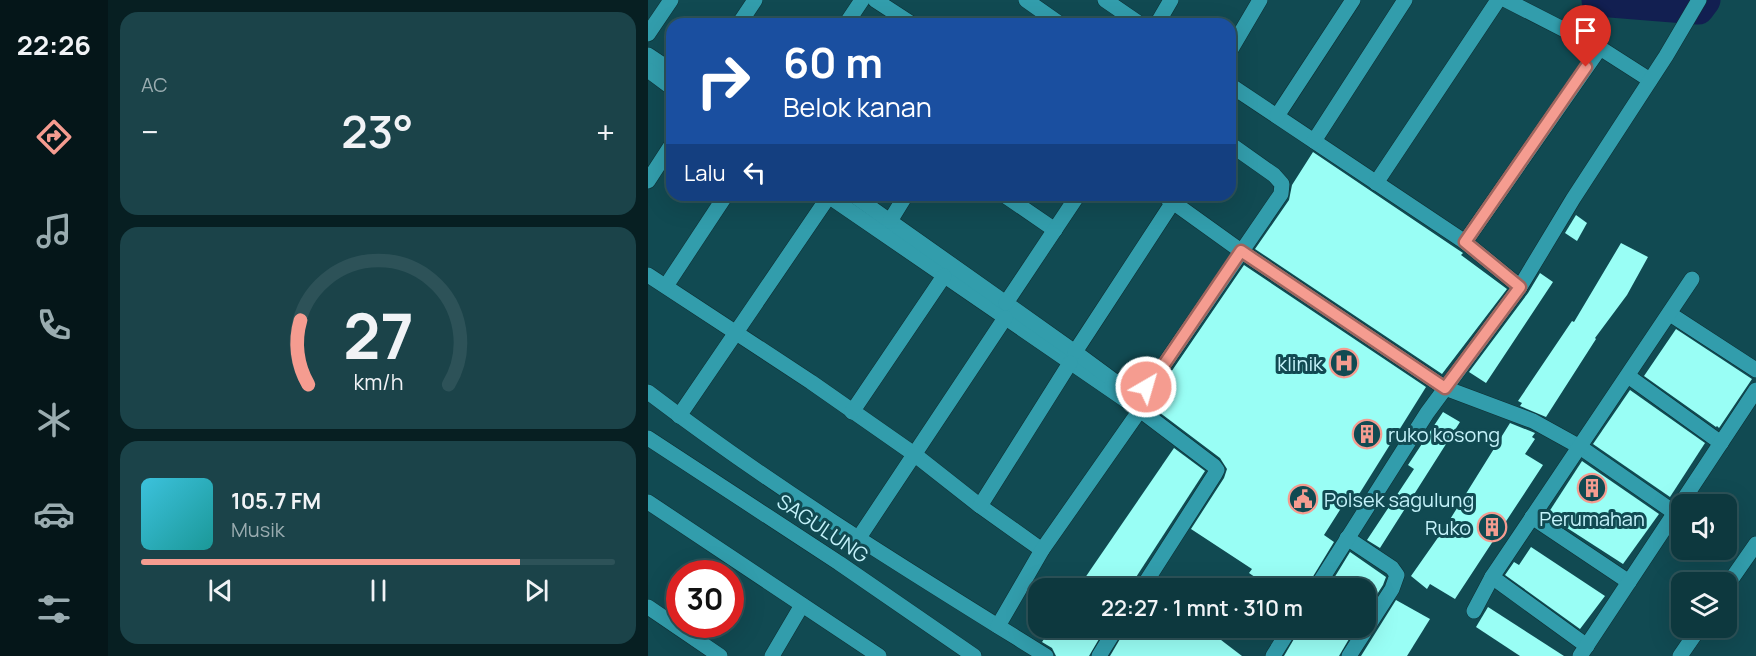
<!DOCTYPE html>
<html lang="id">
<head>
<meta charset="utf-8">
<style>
  :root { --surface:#0d383e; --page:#1b4349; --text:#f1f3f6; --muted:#9aacb0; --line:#2d5258; --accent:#f59c90 }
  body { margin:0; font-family:Manrope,sans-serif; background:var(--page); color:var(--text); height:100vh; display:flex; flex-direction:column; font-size:22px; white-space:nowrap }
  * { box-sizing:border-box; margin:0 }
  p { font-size:20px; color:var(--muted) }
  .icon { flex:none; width:33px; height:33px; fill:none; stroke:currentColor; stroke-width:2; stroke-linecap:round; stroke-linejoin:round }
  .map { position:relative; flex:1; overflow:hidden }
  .panel { display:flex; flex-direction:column; gap:12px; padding:12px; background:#071f22; width:540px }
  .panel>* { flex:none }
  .hud { position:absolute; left:18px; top:18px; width:570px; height:183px; border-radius:18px; box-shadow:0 6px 24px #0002,0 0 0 2px var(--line); background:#1a4fa0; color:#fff; overflow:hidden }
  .tools { position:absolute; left:1023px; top:494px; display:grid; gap:12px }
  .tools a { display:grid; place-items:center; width:66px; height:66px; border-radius:12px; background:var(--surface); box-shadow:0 6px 24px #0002,0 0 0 2px var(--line); font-size:30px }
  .speed { position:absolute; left:18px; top:560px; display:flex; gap:12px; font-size:30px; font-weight:700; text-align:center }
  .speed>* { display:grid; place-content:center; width:78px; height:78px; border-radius:50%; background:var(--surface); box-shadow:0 6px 24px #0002,0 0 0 2px var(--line); line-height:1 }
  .speed .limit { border:9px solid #d22; background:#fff; color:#111 }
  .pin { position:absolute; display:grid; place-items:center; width:51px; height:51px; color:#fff; margin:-62px -26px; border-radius:50% 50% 50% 0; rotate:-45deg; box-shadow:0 0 6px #0007 }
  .pin .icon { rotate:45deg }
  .me { position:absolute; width:66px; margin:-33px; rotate:38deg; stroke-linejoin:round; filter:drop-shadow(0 0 4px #0008) }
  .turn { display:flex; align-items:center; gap:21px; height:126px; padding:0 18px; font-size:27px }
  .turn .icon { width:78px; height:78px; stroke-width:2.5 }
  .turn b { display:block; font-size:42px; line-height:51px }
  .then { display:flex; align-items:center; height:57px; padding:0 18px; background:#0003; gap:12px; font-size:22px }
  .big { font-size:45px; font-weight:600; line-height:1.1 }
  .panel .widget { flex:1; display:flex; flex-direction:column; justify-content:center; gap:9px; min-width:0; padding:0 21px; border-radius:18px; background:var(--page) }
  .panel .dial { align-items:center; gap:0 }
  .dial svg { height:156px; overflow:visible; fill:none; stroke:var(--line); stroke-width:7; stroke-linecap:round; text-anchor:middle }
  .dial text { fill:var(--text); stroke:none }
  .song { display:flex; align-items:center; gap:18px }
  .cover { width:72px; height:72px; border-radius:9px; background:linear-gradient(135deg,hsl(190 70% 55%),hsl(180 70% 35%)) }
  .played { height:6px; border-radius:3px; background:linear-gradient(90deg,var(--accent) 80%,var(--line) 80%) }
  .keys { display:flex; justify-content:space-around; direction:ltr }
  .heat { display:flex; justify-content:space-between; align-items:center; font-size:33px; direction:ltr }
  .trip { position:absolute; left:380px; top:578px; width:348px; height:60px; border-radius:18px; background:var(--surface); box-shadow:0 6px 24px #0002,0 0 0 2px var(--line); font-weight:600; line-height:60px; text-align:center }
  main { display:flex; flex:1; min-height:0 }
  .tab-bar { display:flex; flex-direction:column; width:108px; justify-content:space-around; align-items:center; background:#051619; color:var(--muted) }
  .tab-bar .icon { width:42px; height:42px }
  .tab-bar .on { color:var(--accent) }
  .tab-bar b { font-size:27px; color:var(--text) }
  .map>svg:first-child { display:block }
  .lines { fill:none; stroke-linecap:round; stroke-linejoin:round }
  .river { stroke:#121f51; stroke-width:33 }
  .building { fill:#99fef5 }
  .minor-casing { stroke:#0d2e32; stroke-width:16 }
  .minor { stroke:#329dac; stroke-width:15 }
  .route-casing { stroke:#9f655e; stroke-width:15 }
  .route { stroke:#f59c90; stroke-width:10 }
  .labels { text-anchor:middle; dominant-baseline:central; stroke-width:6; stroke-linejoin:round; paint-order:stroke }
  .poi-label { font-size:20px; fill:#c4f2fa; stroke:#114a52; text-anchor:end }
  .street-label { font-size:20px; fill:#c4f2fa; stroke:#114a52 }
</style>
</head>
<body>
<main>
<nav class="tab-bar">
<b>22:26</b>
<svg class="icon on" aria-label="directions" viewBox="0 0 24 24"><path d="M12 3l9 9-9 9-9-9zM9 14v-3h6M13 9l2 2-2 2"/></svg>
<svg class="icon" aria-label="music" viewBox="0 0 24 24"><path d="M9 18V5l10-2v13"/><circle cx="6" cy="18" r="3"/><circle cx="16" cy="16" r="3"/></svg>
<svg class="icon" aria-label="phone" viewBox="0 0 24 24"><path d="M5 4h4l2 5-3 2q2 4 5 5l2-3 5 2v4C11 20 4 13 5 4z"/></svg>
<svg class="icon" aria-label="climate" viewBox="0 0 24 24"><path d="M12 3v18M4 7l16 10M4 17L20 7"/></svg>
<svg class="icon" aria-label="car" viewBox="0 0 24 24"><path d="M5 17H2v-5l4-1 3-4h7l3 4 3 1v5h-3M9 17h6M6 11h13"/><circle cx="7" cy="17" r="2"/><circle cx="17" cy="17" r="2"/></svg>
<svg class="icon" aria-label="filters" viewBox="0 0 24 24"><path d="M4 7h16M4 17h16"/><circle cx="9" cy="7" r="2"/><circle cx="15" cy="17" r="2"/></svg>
</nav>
<section class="panel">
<div class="widget"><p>AC</p>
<div class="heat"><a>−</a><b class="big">23°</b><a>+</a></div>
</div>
<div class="widget dial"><svg viewBox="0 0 100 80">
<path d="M14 69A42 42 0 1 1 86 69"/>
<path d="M14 69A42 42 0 0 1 10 36" stroke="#f59c90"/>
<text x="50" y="56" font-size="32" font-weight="700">27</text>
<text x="50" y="72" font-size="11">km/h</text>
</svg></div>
<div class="widget">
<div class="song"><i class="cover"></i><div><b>105.7 FM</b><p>Musik</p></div></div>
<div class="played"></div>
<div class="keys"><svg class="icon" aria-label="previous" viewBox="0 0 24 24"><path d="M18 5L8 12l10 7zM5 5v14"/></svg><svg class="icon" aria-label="pause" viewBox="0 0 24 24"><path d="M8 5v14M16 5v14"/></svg><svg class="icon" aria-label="next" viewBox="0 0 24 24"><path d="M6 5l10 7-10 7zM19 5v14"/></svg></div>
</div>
</section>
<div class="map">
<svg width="1108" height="656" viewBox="0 0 1108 656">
  <rect width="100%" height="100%" fill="#114a52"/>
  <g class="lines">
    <path class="river" d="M950,0L1050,8L1056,0"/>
  </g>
  <g class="building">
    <path d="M665,152L803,245L815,253L813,255L859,289L794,374L607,249L641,200L644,185Z"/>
    <path d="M928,215L939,223L929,241L917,233Z"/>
    <path d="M973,243L1000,257L979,295L947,338L948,339L898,417L872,406L874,403L870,401L924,321L926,322Z"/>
    <path d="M596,265L778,387L703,507L697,502L676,535L686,542L658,588H623L601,573L604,569L543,529L576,478L579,469L572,458L499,403L519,378Z"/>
    <path d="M892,273L905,282L838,383L821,372L880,293Z"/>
    <path d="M1028,329L1104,379L1071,428L1069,426L1068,427L996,376Z"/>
    <path d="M982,390L1057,443L1022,497L945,444Z"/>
    <path d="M795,412L812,422L732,548L719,540L766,469L760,465Z"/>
    <path d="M862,423L887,433L884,437L887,439L877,454L895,465L807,599L782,584L779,589L763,576L796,529Z"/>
    <path d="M526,448L557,471L481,588H430Z"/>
    <path d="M934,461L1011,514L975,564L899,515Z"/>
    <path d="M883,547L957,596L932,629L857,575L866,562L871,565Z"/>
    <path d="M702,552L738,577L735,585L717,613V588H680Z"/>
    <path d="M748,600L782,619L759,656H713Z"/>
    <path d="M840,607L916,656H872L828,627Z"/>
    <path d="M404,627H458L441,656H408L404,648L394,642Z"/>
    <path d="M479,627H556L594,656H462Z"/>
    <path d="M653,627H708L691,656H636Z"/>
  </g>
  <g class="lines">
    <g class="minor-casing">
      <g id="minor">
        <path d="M227,0L264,24"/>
        <path d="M378,0L412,24"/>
        <path d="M457,0L492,24"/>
        <path d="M858,0L952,48L1002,80"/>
        <path d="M91,24L107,0"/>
        <path d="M198,24L214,0"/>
        <path d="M509,24L523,0"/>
        <path d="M0,34L23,0"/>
        <path d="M582,51L612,0"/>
        <path d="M0,55L24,71"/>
        <path d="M0,70L24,88"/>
        <path d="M582,85L817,242L872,287"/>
        <path d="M629,116L705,0"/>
        <path d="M666,141L757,0"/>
        <path d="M0,181L24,144"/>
        <path d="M728,183L850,0"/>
        <path d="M179,195L492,410L566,466L569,470L567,474L494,588"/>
        <path d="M205,195L427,352L473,386L487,393L498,387L511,372L633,194L634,184L626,175L582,144"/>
        <path d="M356,195L407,230"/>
        <path d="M515,195L593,251L797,388L885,421L932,447L1027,513"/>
        <path d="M242,221L258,195"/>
        <path d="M817,242L952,48"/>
        <path d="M0,275L163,382L266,454L332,506L394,550"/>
        <path d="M18,286L78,195"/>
        <path d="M358,303L430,195"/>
        <path d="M1022,314L1108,370"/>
        <path d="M427,352L525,202"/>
        <path d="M980,376L1073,443"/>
        <path d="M0,392C127,489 263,572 398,656"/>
        <path d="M204,412L296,276"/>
        <path d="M31,416L181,196"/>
        <path d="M0,438L191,563L326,656"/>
        <path d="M0,502L231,656"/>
        <path d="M332,506L422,363"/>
        <path d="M884,517L981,582"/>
        <path d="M699,538L744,568L749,575L744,589L701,656"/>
        <path d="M210,539L357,318"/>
        <path d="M844,577L939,646"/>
        <path d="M1078,587L1108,544"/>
        <path d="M668,588L779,413L872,287L925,199L1018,56L1051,0"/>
        <path d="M0,607L72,656"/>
        <path d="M826,611L844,577L1044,279"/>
        <path d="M350,626L394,550L492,410"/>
        <path d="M124,656L154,605"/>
        <path d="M451,656L469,627"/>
        <path d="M625,656L643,627"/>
        <path d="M932,656L1108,390"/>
        <path d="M1032,656L1052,627"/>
      </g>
    </g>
    <use href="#minor" class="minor"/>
  </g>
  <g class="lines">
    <g class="route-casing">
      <path id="route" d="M498,387L511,372L593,251L797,388L872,287L817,242L938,67"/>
    </g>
    <use href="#route" class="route"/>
  </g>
  <defs>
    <g id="hospital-ring" transform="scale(1.5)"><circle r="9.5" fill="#114a52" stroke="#f59c90" stroke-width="1.5"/><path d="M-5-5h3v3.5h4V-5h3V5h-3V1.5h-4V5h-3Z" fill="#f59c90"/></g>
    <g id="building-ring" transform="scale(1.5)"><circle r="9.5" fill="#114a52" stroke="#f59c90" stroke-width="1.5"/><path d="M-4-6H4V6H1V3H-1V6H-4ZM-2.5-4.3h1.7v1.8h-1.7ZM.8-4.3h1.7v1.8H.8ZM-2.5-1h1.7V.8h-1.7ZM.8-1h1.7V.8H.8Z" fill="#f59c90"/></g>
    <g id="civic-ring" transform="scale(1.5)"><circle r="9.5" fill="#114a52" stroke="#f59c90" stroke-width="1.5"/><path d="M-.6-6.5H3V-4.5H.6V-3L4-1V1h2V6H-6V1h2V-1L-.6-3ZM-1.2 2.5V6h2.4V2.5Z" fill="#f59c90"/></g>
  </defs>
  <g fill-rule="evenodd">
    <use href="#hospital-ring" x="696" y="363"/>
    <use href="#building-ring" x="719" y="434"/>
    <use href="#building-ring" x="944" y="488"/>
    <use href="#civic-ring" x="655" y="499"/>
    <use href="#building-ring" x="844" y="527"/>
  </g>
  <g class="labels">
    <g class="poi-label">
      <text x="675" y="363">klinik</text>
      <text x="740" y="434" text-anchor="start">ruko kosong</text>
      <text x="676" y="499" text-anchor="start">Polsek sagulung</text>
      <text x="944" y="518" text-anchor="middle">Perumahan</text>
      <text x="823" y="527">Ruko</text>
    </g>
    <g class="street-label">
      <text transform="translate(175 528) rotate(34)">SAGULUNG</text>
    </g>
  </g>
</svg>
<div class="tools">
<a><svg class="icon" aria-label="sound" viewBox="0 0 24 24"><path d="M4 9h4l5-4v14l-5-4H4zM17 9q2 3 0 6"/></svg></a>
<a><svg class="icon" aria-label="layers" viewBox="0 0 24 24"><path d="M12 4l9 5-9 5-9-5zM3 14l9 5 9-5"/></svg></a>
</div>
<div class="speed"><div class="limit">30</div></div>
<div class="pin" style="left:938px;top:67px;background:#d93025"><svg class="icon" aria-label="arrive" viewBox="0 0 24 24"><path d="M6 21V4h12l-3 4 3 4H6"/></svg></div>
<svg class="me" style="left:498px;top:387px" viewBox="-20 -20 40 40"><circle r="17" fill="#f59c90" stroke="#fff" stroke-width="3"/><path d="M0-11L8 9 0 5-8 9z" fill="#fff"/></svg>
<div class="trip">22:27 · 1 mnt · 310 m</div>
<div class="hud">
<div class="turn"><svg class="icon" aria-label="right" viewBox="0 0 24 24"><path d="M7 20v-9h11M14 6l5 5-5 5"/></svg><div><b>60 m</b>Belok kanan</div></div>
<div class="then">Lalu<svg class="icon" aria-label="left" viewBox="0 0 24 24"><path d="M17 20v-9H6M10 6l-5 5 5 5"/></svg></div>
</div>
</div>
</main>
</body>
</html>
